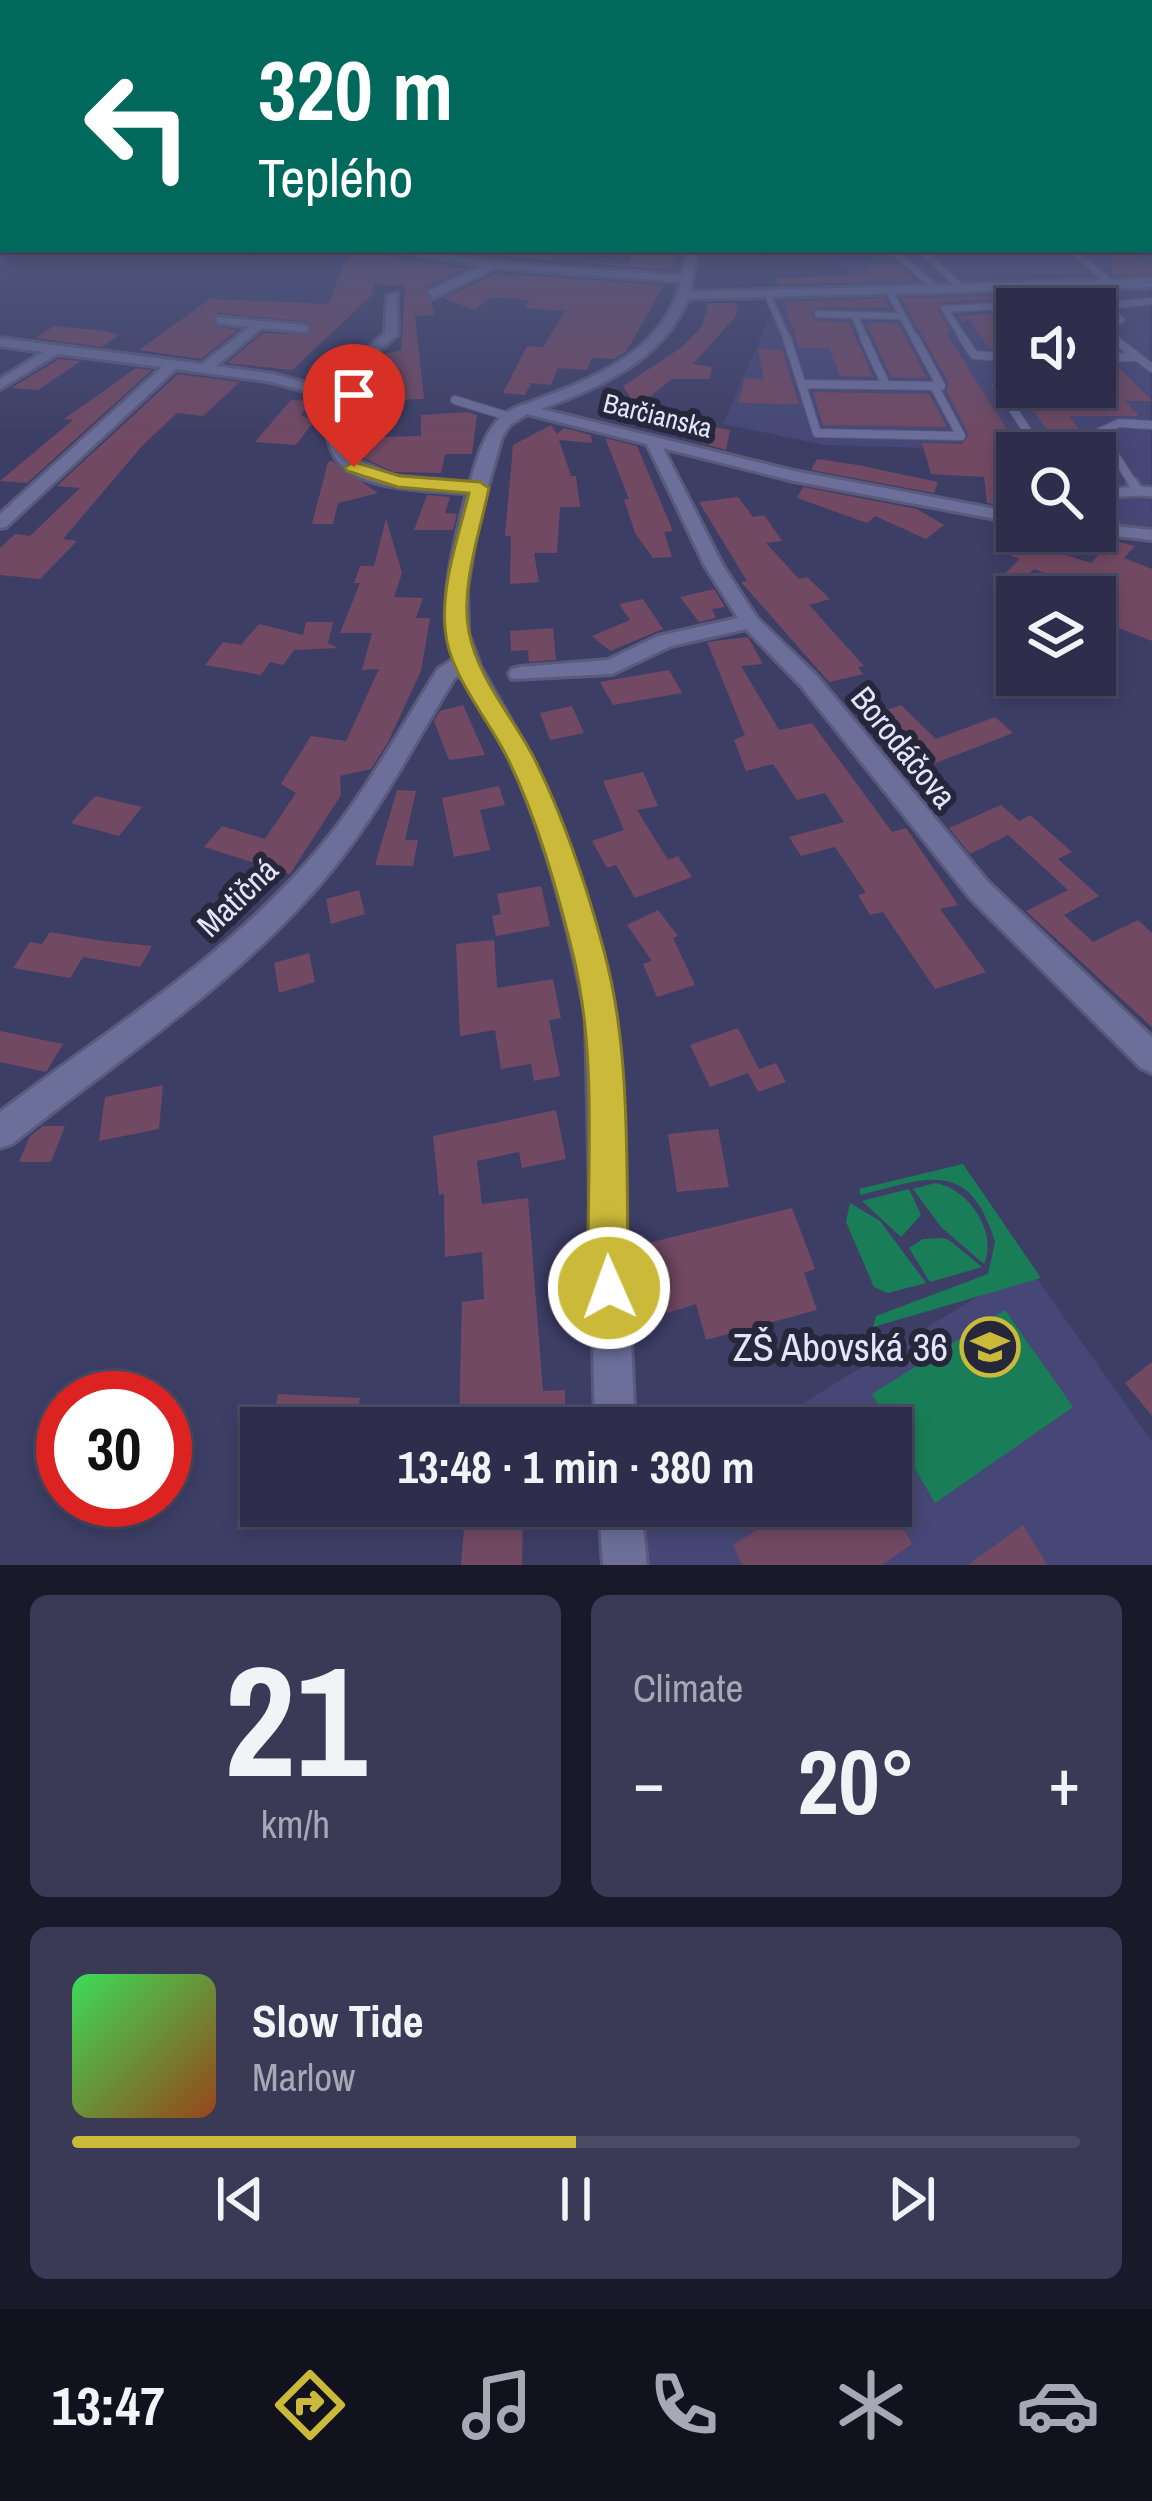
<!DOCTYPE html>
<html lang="en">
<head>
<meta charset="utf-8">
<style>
  :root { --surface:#2e2e4c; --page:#3a3a56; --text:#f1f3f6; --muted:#a7a8b5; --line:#494a64; --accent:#cbba39 }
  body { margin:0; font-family:"Archivo Narrow",sans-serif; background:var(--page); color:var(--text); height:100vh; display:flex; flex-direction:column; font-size:45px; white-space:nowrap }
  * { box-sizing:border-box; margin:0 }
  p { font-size:39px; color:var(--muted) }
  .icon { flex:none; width:66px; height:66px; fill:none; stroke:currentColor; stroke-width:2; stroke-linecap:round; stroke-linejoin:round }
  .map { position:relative; height:1565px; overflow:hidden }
  .side { display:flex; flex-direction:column; gap:30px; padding:30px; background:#19192a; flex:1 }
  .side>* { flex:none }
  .top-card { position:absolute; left:0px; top:0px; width:1152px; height:252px; box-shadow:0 6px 18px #0003,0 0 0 3px var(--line); background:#00695c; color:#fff; overflow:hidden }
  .buttons { position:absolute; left:996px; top:288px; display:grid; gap:24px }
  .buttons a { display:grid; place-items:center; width:120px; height:120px; border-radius:0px; background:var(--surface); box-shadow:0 6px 18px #0003,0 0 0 3px var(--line); font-size:60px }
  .speed { position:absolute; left:36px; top:1371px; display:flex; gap:24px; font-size:60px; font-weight:700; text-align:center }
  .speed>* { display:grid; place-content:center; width:156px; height:156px; border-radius:50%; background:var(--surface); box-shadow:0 6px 18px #0003,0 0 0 3px var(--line); line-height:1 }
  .speed .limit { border:18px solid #d22; background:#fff; color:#111 }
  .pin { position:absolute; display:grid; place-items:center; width:102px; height:102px; color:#fff; margin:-123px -51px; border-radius:50% 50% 50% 0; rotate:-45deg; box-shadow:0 0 12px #0007 }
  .pin .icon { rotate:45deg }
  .me { position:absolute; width:132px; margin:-66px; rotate:358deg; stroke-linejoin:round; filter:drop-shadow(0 0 9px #0008) }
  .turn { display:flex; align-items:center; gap:42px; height:252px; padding:0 60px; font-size:54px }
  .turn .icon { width:156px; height:156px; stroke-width:2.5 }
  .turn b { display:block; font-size:84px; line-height:102px }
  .big { font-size:90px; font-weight:700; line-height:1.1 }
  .side .card { flex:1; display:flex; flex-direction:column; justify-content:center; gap:18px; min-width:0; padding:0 42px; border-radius:18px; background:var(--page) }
  .side .dial { align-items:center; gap:0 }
  .dial b { font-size:156px; line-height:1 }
  .song { display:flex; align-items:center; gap:36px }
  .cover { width:144px; height:144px; border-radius:18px; background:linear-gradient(135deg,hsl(130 70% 55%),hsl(20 70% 35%)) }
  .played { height:12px; border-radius:6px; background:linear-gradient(90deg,var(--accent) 50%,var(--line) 50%) }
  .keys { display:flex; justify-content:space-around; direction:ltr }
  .heat { display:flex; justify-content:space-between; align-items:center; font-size:66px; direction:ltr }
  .side .tiles { flex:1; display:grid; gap:30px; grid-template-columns:1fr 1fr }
  .card:last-child { grid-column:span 2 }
  .trip { position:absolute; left:240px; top:1407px; width:672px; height:120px; border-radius:0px; background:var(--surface); box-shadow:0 6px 18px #0003,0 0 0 3px var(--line); font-weight:700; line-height:120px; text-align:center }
  .dock { display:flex; height:192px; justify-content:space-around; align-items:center; background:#12121e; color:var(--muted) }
  .dock .icon { width:84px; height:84px }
  .dock .selected { color:var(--accent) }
  .dock b { font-size:54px; color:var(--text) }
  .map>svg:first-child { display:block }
  .built { fill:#464776; fill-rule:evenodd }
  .green { fill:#197e57 }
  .building { fill:#724963 }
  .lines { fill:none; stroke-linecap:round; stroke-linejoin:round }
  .service-far2-casing { stroke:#595a7c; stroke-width:9 }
  .service-far1-casing { stroke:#595a7c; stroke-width:10 }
  .service-casing { stroke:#595a7c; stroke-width:14 }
  .minor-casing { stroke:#595a7c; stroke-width:6 }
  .primary-casing { stroke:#595a7c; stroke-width:6 }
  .service-far2 { stroke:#6c6f9a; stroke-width:6 }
  .service-far1 { stroke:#6c6f9a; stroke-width:8 }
  .service { stroke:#6c6f9a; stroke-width:9 }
  .minor { fill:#6c6f9a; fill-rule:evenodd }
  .primary { fill:#a1797b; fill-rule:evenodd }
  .route { fill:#cbba39; stroke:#847925; stroke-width:3 }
  .labels { text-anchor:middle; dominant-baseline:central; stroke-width:12; stroke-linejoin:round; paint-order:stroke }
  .far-street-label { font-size:27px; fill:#e3e5fe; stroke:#26273a }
  .street-label { font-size:33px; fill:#e3e5fe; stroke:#26273a }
  .near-poi-label { font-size:39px; fill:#e3e5fe; stroke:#26273a; text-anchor:end }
</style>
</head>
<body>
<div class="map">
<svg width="1152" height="1565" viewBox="0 0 1152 1565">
  <rect width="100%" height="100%" fill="#3d3e66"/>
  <g class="built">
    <path d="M1149,232L1152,535L1095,529V453L825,445L723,424L772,311L767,293L860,289L837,262L870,260L860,249H1149ZM1017,309H1095V387H1017Z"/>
    <path d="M1028,1266L1152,1442V1565H625L633,1506H891V1428H762Z"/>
  </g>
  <g class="green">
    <path d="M963,1164L1041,1278L873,1327L876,1316L988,1274L995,1242C970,1159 929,1177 861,1195L859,1189Z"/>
    <path d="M935,1183C968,1188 998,1232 984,1264L941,1227L913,1189Z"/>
    <path d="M909,1189L921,1215L901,1237L862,1201Z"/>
    <path d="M850,1203L880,1221L926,1283L888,1293L874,1287L846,1222Z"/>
    <path d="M943,1238L949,1240L982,1267L930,1282L909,1248L923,1239Z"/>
    <path d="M1005,1310L1073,1407L935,1503L872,1394Z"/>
  </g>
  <g class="building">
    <path d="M523,249H558L553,260L629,264L633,250L676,252L670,270L470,253Z"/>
    <path d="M1108,249H1129L1152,267V275L1113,276Z"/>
    <path d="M350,250L467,268L427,287L435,315L415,316L424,399L384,400L386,383H380L381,355L401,350L405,286L375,284L371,296L292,370L227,363L263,333L311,335L309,322L217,313L214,326L238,330L201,359L139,350L210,299L328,304Z"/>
    <path d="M897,264L916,281L779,285L775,279L870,273L864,265Z"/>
    <path d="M497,273L664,285L626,352L614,359L592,358L587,370L558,368L551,385L531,383L525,395L503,393L527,346L543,347L565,311L524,308L529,300L491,297L475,310L443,298Z"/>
    <path d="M994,296L997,299L943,302L938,310L950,331L946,333L1017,446V473L1010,472L1012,507L987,503L984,477L931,474L922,443L962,444L969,435L947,392L948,382L901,298Z"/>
    <path d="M885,298L890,308L818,307L811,313L817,321L849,322L873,377L840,376L829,348H799L784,302Z"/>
    <path d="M708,303H737L736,316L693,364L712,367L710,379H672L637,407L623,386L682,347L702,326Z"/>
    <path d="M1012,313L1017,318V339H1002L1010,349L989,348L969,318L962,322L958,316Z"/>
    <path d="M866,323H898L927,378L891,377Z"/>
    <path d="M54,326L105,331L119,335L102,347L36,338Z"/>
    <path d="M758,349L782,350L799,404L738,403L745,378L764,380Z"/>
    <path d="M59,359L81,361L38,390L11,388Z"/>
    <path d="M1095,366H1117L1152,401H1125L1139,416H1069L1088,441L1054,440L1022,395H1089L1084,389H1095Z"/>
    <path d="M136,368L152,370L27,483L0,481L73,420L64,419Z"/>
    <path d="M178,374L240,382L203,416L177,413L142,446L63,539L77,541L40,579L0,575V548L15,534L30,536L80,488L57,486Z"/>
    <path d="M813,392L929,394L947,427L823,425Z"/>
    <path d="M291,400L312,401L301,415L314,421L296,445L255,442Z"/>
    <path d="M467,412L477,415L472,454H445L441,473L394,472L355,454L353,418L382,417L381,437L421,436V415Z"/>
    <path d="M682,420L730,430L726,450L670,434Z"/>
    <path d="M551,425L557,434L564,428L591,435L592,443L559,440L571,476H576L580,507H560L557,553H534L539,582L510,584L511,536H505L513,445Z"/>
    <path d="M605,438L637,446L673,531L664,532L672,557L653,558L635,533L624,499H629Z"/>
    <path d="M817,459L858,465L938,482L934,493L811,470Z"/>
    <path d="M332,461L378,493L338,503L333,524H312L328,462Z"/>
    <path d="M803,487L917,509L944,525L926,539L875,516L867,523L797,498Z"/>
    <path d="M427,495L450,497L445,513L457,514L453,530H414Z"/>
    <path d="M738,497L753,517L764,515L782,541L766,543L799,579L807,577L830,599L809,605L864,666L858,667L863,674L829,682L741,582L747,581L699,502Z"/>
    <path d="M386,519L402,573L394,597L423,598L416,618H430L421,671L388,742L371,769L340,776L341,795L290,874L204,847L222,826L265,839L296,793L281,784L311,736L346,741L379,669L362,670L372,633H340L360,583H354L360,566H374Z"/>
    <path d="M1019,540L1091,563L1112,540L1135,546L1124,558L1152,569V641L1095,619V608L1107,595L1034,569L1018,585L1001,578L1019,559L1005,553Z"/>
    <path d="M714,589L725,607L712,609L716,618L699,622L680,597Z"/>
    <path d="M643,599L663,629L610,651L592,636L630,620L619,604Z"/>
    <path d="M306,622H333L328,643L338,648L294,650L283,665L270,662L261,675L205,665L223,642L241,645L259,624L303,635Z"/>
    <path d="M553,628L556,660L529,662L528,650L511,651L510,631Z"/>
    <path d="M748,637L763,664L741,666L779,730L812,723L892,832L906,828L958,905L940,909L986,972L935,989L883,912L870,915L858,895L866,893L835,847L801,856L789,837L844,822L825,793L797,800L773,764L746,771L734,740L745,735L707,642Z"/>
    <path d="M669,670L682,693L613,705L600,682Z"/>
    <path d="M463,705L485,755L449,760L434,721L440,711Z"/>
    <path d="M901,705L936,739L995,717L1013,733L928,766L937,774L913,784L895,763L913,756L873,715Z"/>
    <path d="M572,706L584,733L550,740L540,713Z"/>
    <path d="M643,772L658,806L637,810L668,860L678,856L692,877L635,898L616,865L607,868L592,841L624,830L603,781Z"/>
    <path d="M499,786L505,805L480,810L490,850L454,857L442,798Z"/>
    <path d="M397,790L416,791L405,840H418L413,866L375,865Z"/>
    <path d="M95,796L142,807L119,836L71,823Z"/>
    <path d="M1001,805L1019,821L1030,815L1072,852L1058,859L1099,896L1064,915L1093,942L1138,920L1152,933V1027L1026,911L1068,890L1008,835L970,854L949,828Z"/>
    <path d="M541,886L550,926L496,936L492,916L501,914L497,894Z"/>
    <path d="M359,890L365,914L331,924L326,899Z"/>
    <path d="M658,910L678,936L673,938L695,985L657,997L643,964L652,961L627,925Z"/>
    <path d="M50,932L103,941L152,946L140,967L83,957L70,978L13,968L30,942L42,944Z"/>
    <path d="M494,940L497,988L553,979L561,1018L549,1020L560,1076L534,1081L531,1064L501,1069L495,1030L460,1036L456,944Z"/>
    <path d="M309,953L315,982L279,993L274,963Z"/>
    <path d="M738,1028L759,1069L776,1063L786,1082L758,1092L748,1073L710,1087L690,1045Z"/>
    <path d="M0,1031L63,1044L46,1072L0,1062Z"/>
    <path d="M163,1085L159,1129L99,1141L105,1097Z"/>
    <path d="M556,1110L566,1159L522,1168L519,1152L477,1161L482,1204L528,1198L543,1391L565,1390V1428H459L462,1302L484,1299L482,1252L445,1257L444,1194L439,1195L433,1136Z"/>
    <path d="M43,1126H65L51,1162H19L30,1136Z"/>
    <path d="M718,1129L729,1187L677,1192L668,1134Z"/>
    <path d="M792,1208L815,1269L804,1273L817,1310L706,1340L696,1304L652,1318L644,1244Z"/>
    <path d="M1152,1362V1416L1125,1383Z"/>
    <path d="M278,1394L360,1398L355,1428H271Z"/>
    <path d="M793,1506H891L912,1544L882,1565H742L733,1545Z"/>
    <path d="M465,1516L523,1517L522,1565H461Z"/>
    <path d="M1023,1525L1047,1565H968Z"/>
  </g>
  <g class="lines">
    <g class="service-far2-casing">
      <g id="service-far2">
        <path d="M921,249L960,287"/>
        <path d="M1091,249L1078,255L1111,284"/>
        <path d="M894,252L936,288"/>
        <path d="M1048,285L1077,309"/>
        <path d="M888,289L916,341"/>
        <path d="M767,293L788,341"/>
        <path d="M818,314L902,316"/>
        <path d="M854,315L866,341"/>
        <path d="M1121,320L1105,306L1152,301"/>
        <path d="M1095,323L1117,341"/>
        <path d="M965,341L945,309L1069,302"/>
      </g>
    </g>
    <g class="service-far1-casing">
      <g id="service-far1">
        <path d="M787,338L817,433L961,436L934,386"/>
        <path d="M864,338L886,385"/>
        <path d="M963,338L974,355L1017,358"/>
        <path d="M1113,338L1152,368"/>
        <path d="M1095,358L1136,357"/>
        <path d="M802,384L941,386L915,338"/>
        <path d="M997,385L1042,453"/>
        <path d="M455,400L510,417"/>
        <path d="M1134,485L1100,432L1119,423L1152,425"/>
      </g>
    </g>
    <g class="service-casing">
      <g id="service">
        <path d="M1132,482L1138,491L1152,492"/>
        <path d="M1117,531L1102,500L1110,493L1138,491"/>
      </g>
    </g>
    <g class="minor-casing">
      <g id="minor">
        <path d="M380,249H408L511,264L682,275L688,249H698L690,292L1152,279V287L688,299C663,360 599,388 541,409L794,471L1017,513V523L794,481L663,448L723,566L757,618L817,676L988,882L1152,1037V1073L1141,1068L970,898L801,686L746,629L671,646L612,674L512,679L509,674L512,669L520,667L608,660L658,636L738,618L705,566L647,444L527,414L510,425L502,437L477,524L467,589L468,633L481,668L526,747L561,824L593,919L616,1016L635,1428H595L586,1016C569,930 548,844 512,764C497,732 477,704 462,673L454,679C414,744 379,812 331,871C242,980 121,1057 12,1144L0,1148V1112C106,1031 223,960 311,858C361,801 398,733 438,669L455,658C436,605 454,545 467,493C434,491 358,491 337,460C326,444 324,414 319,395L272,382L176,369L6,527L0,528V514L162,367L58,354L0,389V379L43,352L0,346V338L202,364L249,327L217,323V317L303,325L308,326V332L262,328L216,366L273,374L322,387L385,333L387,296L397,293L398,334L333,393L351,457L393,476L470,483C477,460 484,432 502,416C513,406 531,403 544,397C602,375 665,347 681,282L496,268L433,298L429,291L482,266Z"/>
        <path d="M1095,524L1152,530V540L1089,533L1095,531Z"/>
        <path d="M599,1506H641L647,1565H603Z"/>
      </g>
    </g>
    <g class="primary-casing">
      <path id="primary" d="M1149,227L1152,228V239L1149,238Z"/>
    </g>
    <use href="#service-far2" class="service-far2"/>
    <use href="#service-far1" class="service-far1"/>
    <use href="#service" class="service"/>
    <use href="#minor" class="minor"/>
    <use href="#primary" class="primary"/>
  </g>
  <linearGradient id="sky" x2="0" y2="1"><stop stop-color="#222238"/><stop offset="0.51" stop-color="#51587f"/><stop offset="1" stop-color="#51587f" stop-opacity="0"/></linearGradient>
  <rect width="1152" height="444" fill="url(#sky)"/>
  <path class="route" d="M354,462L400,476L480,482L489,488C480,532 460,588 469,632C478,680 515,719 536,762C565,821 587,887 604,951C633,1057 625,1178 629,1288L623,1302L609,1308L594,1302L588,1288C586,1178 599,1057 572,950C556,886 537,818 508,759C488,718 448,674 445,628C441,584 459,535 469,493L398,487L347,471L345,467Z"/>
  <defs>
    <g id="school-ring" transform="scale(3)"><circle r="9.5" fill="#26273a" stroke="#cbba39" stroke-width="1.5"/><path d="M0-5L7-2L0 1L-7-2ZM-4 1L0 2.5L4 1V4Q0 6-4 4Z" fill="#cbba39"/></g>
  </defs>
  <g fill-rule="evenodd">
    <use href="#school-ring" x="990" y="1347"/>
  </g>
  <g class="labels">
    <g class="far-street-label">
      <text transform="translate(658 415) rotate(14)">Barčianska</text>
    </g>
    <g class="street-label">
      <text transform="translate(904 747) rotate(51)">Borodáčova</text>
      <text transform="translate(237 897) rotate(-44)">Matičná</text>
    </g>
    <g class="near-poi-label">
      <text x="948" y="1347">ZŠ Abovská 36</text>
    </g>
  </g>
</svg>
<div class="buttons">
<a><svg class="icon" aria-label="sound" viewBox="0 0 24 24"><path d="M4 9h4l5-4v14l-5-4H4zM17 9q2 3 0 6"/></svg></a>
<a><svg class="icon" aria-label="search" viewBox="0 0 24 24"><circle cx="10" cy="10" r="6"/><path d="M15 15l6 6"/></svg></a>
<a><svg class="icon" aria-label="layers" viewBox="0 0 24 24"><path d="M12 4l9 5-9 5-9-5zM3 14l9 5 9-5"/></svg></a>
</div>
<div class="speed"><div class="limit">30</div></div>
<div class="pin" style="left:354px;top:467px;background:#d93025"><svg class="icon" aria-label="arrive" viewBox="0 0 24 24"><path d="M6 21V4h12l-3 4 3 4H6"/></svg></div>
<svg class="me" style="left:609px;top:1288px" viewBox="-20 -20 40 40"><circle r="17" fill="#cbba39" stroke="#fff" stroke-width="3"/><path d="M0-11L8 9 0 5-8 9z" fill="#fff"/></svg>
<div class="trip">13:48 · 1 min · 380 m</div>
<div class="top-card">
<div class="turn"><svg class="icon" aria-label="left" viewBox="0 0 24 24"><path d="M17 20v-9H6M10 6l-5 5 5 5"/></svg><div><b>320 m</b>Teplého</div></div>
</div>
</div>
<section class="side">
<div class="tiles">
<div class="card dial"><b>21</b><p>km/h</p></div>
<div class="card"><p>Climate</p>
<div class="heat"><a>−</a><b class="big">20°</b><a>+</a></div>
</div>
<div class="card">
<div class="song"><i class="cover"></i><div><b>Slow Tide</b><p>Marlow</p></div></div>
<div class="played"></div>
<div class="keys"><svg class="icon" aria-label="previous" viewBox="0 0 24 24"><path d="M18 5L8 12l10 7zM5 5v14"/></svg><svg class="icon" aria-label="pause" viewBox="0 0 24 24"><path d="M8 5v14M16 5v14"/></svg><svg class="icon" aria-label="next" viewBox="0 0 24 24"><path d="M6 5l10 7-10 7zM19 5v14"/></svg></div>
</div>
</div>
</section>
<nav class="dock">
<b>13:47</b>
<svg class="icon selected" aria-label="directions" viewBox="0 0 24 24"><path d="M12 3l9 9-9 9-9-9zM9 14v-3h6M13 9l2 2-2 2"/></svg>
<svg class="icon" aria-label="music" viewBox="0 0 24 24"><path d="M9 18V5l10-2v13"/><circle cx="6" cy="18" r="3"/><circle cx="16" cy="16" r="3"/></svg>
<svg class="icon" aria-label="phone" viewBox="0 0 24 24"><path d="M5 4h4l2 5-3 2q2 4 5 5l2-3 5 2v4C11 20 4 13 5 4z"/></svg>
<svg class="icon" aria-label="climate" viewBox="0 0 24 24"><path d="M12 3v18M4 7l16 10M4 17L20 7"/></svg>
<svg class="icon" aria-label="car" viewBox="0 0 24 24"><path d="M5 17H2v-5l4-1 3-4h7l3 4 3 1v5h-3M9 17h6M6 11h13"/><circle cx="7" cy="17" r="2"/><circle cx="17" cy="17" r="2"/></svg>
</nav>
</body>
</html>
